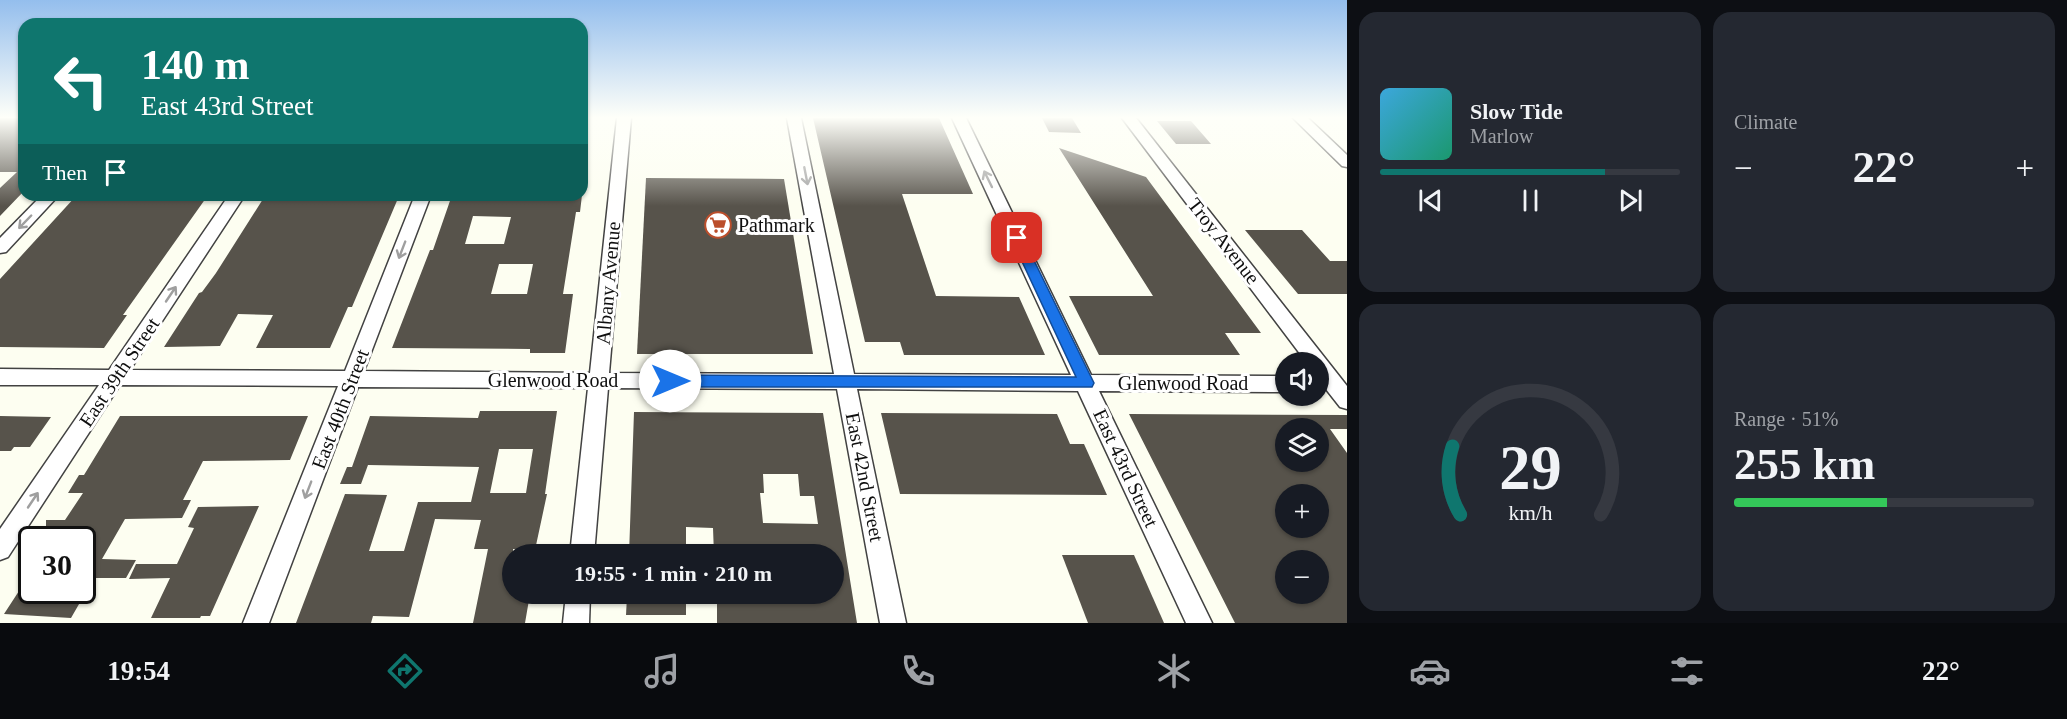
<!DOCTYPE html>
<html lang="en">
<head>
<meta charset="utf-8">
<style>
  :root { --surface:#171b24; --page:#242831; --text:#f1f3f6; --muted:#9ea1a6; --line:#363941; --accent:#0f766e }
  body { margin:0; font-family:Georgia,serif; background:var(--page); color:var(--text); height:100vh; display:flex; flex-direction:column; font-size:22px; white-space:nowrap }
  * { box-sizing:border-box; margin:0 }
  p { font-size:20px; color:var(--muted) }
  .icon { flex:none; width:33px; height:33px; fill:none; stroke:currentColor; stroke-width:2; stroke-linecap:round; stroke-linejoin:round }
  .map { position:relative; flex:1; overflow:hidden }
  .drawer { display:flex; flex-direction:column; gap:12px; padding:12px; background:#0d0f14; width:720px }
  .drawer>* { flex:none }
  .hud { position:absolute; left:18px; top:18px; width:570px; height:183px; border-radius:18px; box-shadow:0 2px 4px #0004; background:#0f766e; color:#fff; overflow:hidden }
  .fabs { position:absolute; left:1275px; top:352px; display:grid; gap:12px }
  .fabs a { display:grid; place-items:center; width:54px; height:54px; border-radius:50%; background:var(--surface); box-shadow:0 2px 4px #0004; font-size:30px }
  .speed { position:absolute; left:18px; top:526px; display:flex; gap:12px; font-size:30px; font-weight:700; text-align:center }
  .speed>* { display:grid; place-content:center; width:78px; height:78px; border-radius:50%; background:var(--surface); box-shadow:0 2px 4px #0004; line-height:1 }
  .speed .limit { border:3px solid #111; border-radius:9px; background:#fff; color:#111 }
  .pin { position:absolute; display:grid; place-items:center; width:51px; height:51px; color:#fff; margin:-26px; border-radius:12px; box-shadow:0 3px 9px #0006 }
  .me { position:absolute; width:66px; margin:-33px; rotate:90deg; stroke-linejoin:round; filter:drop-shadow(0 0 4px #0008) }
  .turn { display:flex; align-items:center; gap:21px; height:126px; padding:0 24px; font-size:27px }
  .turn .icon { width:78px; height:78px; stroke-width:2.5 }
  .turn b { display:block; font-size:42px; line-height:51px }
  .then { display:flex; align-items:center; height:57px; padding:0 24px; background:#0003; gap:12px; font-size:22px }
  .big { font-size:45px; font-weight:700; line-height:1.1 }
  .drawer .widget { flex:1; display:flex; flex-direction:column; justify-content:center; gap:9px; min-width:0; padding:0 21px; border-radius:18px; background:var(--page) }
  .drawer .dial { align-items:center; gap:0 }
  .dial svg { height:156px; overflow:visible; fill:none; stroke:var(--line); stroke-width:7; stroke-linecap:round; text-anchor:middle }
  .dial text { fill:var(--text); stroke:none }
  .song { display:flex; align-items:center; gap:18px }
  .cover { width:72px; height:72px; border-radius:9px; background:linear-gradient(135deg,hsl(200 70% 55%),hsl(160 70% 35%)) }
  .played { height:6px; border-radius:3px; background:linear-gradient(90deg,var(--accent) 75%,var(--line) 75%) }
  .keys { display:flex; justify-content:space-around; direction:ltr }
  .heat { display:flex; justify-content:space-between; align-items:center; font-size:33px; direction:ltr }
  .charge { height:9px; border-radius:4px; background:linear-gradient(90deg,#34c759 51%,var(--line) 0) }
  .drawer .tiles { flex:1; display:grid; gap:12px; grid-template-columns:repeat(2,1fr) }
  .trip { position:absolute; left:502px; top:544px; width:342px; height:60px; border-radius:30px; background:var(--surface); box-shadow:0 2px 4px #0004; font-weight:700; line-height:60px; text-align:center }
  .menu { display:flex; height:96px; justify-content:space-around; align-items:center; background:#090b0e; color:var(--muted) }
  .menu .icon { width:42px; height:42px }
  .menu .selected { color:var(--accent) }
  .menu b { font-size:27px; color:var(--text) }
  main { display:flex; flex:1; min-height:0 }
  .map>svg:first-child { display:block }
  .building { fill:#57534b; fill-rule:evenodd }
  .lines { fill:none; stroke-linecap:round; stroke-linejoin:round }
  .minor-casing { stroke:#424242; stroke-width:3 }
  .minor { fill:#fff; fill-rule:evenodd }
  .oneway { stroke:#9f9f9f }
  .route { fill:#1a73e8; stroke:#114b97; stroke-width:1.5 }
  .labels { text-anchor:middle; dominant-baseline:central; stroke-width:6; stroke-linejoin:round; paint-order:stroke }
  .poi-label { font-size:20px; fill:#0f0f0f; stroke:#fff; text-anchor:start }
  .street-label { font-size:20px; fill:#0f0f0f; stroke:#fff }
</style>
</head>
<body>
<main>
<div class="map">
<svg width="1347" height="623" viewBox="0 0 1347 623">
  <rect width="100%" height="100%" fill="#fdfef1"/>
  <g class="building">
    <path d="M0,118H24V191L0,216V188L17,172H0Z"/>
    <path d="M813,118H939L973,194H902L936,296L1019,297L1045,355H904L900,342H865Z"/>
    <path d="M1042,118H1072L1081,133L1049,132Z"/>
    <path d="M1157,121H1191L1211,144H1176Z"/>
    <path d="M1059,148L1146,177L1261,333H1225L1240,355H1099L1069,296H1153Z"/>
    <path d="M646,178L784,179L813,354H637Z"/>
    <path d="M315,195L399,196L352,307H348L330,348H256L273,315L238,314L220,346L164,347L199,293L202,292L216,273L263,199H312Z"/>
    <path d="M452,195H582L580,212H576L563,294H573L565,353H530V349L392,348L430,250H433ZM473,216L511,217L504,244H465ZM499,264H533L527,294H491Z"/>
    <path d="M76,196L206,198L123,315H127L104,348L0,347V279Z"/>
    <path d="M1245,230H1302L1330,261H1347V294H1298Z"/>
    <path d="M480,411H557L545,494H547L535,550L513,549V594H530L525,623H473L488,549H474L481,520L435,519L409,617L373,616L371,623H296L345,494L387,495L369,551H404L418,502H471L479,467L368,465L361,484H340L347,467H352L370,416L478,418ZM499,449H533L526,493H490Z"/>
    <path d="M634,412L823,413L857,623H717V594H834V555H714L713,528L686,527V555H629ZM763,474H798L800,496H814L818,524L763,523L760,493H764Z"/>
    <path d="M881,413L1057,414L1070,444H1084L1107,495L900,494Z"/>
    <path d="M1129,414L1347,415V429H1330L1347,453V623H1235ZM1286,429H1318V462H1286ZM1286,495H1318V528H1286ZM1286,561H1318V594H1286Z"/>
    <path d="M0,416L51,417L30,447H14L11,451H0Z"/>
    <path d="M120,416H308L290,460L203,461L183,500H191L182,518L125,519L102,559L136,560L126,578H94L71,618L4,614L32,571V591H82V534H46V520H65L83,493H68L79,475H84Z"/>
    <path d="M259,506L210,616H201L200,618H151L170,578L129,579L136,564H177L194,528L188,527L198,507Z"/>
    <path d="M1062,555H1134L1164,623H1088Z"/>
    <path d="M627,596H686V615H626Z"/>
  </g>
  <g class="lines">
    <g class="minor-casing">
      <g id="minor">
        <path d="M617,118H631L609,373L834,374L787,118H801L854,374L1071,375L952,118H966L1091,375L1286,376V392L1099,391L1212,623H1186L1078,391L857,389L906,623H880L837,389L608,388L594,555H570L588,388L358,387L269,623H243L338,386L120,385L8,557L0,560V529L99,385H0V369L109,370L229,195H245L130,370L345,371L415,195H431L364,371L590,373Z"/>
        <path d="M1122,118H1136L1347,386V409L1340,407L1318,379V363H1307Z"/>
        <path d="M1293,118H1308L1347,155V167L1342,166Z"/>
        <path d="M42,195H59L6,252L0,253V238Z"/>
        <path d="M566,594H590L589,623H563Z"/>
      </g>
    </g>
    <use href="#minor" class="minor"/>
  </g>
  <defs><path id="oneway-shaft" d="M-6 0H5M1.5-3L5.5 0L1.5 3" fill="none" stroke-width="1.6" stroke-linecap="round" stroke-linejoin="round" transform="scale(1.5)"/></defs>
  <g class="oneway">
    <use href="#oneway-shaft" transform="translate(806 176) rotate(79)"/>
    <use href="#oneway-shaft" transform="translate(988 179) rotate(-116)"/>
    <use href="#oneway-shaft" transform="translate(25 222) rotate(134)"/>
    <use href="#oneway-shaft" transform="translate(402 250) rotate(111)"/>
    <use href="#oneway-shaft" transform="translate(171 294) rotate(-56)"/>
    <use href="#oneway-shaft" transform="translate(308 490) rotate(111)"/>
    <use href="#oneway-shaft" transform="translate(33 500) rotate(-56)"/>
  </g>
  <linearGradient id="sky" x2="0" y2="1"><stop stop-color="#94beed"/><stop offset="0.57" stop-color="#fefff9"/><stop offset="1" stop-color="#fefff9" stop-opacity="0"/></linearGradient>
  <rect width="1347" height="206" fill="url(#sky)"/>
  <path class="route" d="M1017,234L1023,238L1094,383L1092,387H670L665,385L663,381L665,377L670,375L1076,377L1011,238Z"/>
  <defs>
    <g id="supermarket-ring" transform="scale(1.35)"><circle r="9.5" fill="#fff" stroke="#bb4e2b" stroke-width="1.5"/><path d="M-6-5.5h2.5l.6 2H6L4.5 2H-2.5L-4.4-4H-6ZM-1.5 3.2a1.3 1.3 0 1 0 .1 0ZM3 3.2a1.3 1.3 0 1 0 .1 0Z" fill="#bb4e2b"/></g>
  </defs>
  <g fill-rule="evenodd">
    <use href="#supermarket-ring" x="718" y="225"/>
  </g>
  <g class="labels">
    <g class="poi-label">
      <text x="738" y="225">Pathmark</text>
    </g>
    <g class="street-label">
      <text transform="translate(1224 241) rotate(52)">Troy Avenue</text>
      <text transform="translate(608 283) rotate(-85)">Albany Avenue</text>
      <text transform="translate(119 372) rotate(-56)">East 39th Street</text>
      <text x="553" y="380">Glenwood Road</text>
      <text x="1183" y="383">Glenwood Road</text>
      <text transform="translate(340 409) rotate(-69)">East 40th Street</text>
      <text transform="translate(1126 468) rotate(65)">East 43rd Street</text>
      <text transform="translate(865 477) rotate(79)">East 42nd Street</text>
    </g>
  </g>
</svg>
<div class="fabs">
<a><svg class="icon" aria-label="sound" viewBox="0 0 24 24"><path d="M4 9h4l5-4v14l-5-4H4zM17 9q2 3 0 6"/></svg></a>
<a><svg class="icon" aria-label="layers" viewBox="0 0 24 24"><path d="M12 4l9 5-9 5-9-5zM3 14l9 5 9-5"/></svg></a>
<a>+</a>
<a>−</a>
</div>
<div class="speed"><div class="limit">30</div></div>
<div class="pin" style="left:1017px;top:238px;background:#d93025"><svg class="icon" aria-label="arrive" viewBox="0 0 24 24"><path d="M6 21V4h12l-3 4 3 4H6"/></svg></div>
<svg class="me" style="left:670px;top:381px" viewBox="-20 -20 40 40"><circle r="19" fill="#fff"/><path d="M0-13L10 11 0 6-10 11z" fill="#1a73e8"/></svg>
<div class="trip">19:55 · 1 min · 210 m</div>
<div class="hud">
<div class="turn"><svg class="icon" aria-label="left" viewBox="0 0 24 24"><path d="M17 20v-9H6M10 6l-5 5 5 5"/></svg><div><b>140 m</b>East 43rd Street</div></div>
<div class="then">Then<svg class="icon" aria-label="arrive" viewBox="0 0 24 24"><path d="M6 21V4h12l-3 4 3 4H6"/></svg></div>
</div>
</div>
<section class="drawer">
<div class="tiles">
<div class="widget">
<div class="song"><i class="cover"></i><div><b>Slow Tide</b><p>Marlow</p></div></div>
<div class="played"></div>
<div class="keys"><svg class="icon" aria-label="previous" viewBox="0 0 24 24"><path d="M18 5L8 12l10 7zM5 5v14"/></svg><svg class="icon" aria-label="pause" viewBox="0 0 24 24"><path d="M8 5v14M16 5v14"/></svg><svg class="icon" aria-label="next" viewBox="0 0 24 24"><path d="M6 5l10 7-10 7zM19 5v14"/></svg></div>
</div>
<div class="widget"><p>Climate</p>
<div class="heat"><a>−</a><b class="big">22°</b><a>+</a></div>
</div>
<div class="widget dial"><svg viewBox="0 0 100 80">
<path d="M14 69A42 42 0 1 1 86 69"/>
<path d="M14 69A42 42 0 0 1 10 34" stroke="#0f766e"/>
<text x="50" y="56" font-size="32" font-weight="700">29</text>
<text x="50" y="72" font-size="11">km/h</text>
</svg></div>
<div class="widget"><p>Range · 51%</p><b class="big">255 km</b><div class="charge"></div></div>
</div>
</section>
</main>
<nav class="menu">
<b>19:54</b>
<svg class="icon selected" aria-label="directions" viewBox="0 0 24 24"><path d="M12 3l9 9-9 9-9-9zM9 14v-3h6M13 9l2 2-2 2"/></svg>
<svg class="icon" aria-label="music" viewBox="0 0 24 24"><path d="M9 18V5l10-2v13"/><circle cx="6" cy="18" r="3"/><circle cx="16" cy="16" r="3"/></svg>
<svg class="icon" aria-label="phone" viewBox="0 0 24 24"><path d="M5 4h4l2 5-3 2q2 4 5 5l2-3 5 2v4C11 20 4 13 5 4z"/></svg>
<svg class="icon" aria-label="climate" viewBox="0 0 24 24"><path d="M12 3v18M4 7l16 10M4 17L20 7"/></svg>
<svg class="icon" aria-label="car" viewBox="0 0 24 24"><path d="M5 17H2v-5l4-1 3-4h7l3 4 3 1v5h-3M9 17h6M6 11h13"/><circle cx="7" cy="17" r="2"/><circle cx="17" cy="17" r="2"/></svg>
<svg class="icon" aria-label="filters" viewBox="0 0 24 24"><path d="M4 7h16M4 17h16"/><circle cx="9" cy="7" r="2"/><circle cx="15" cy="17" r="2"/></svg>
<b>22°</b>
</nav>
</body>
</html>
